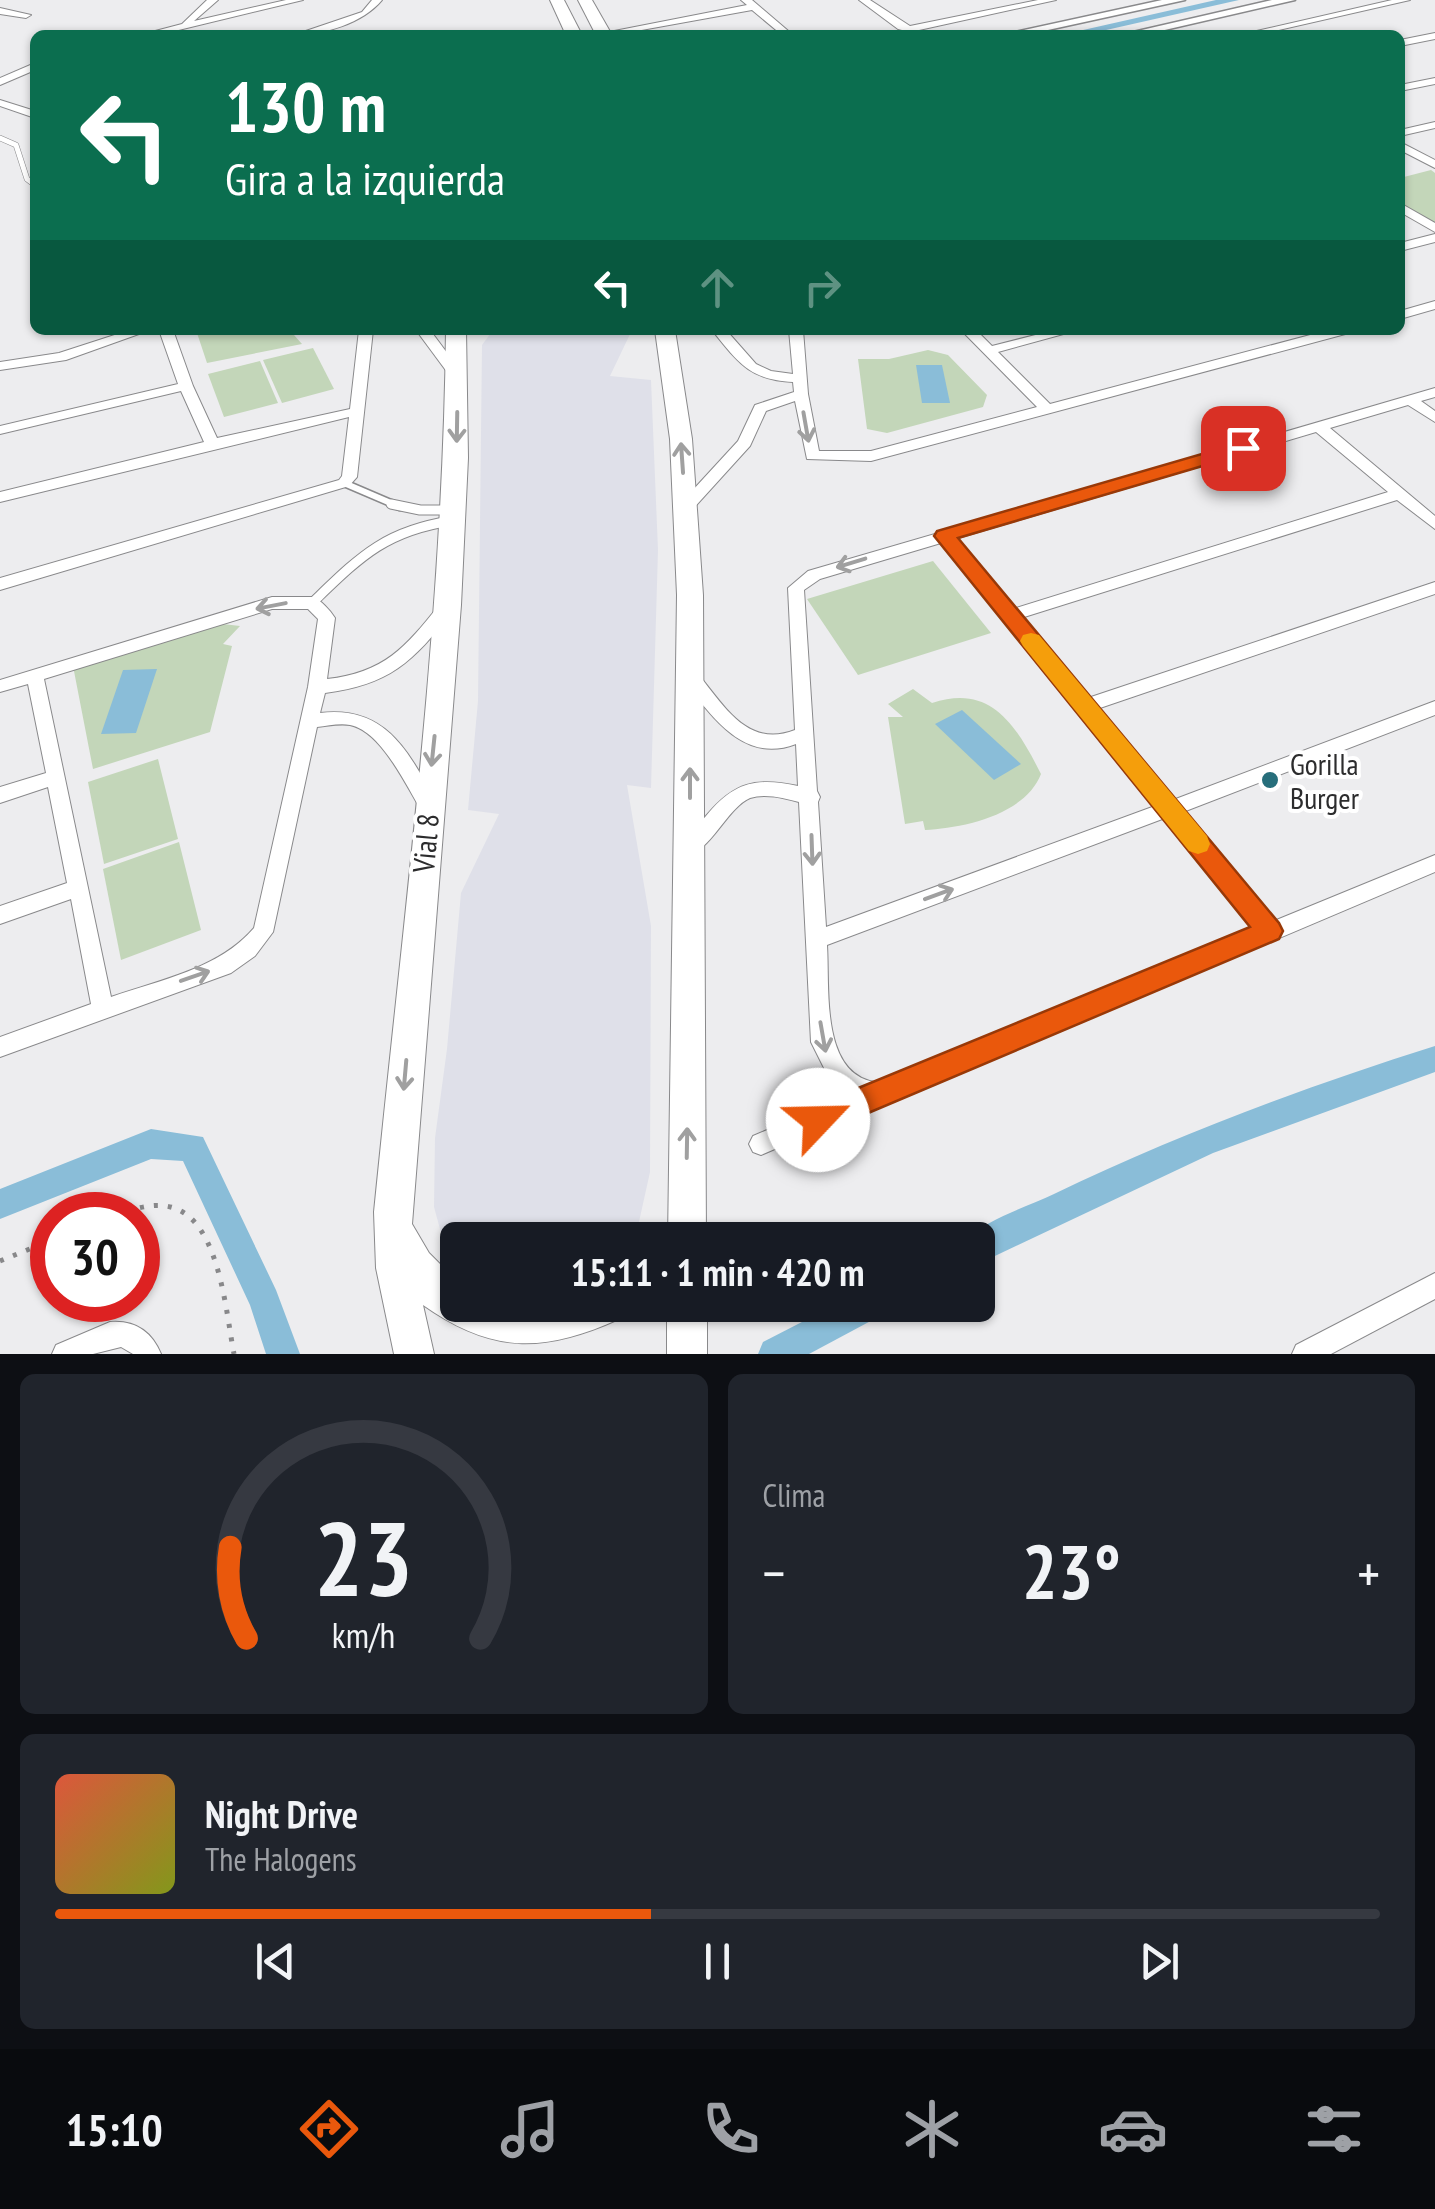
<!DOCTYPE html>
<html lang="es">
<head>
<meta charset="utf-8">
<style>
  :root { --surface:#171b24; --page:#20242c; --text:#f1f3f6; --muted:#9ea1a6; --line:#363941; --accent:#ea580c }
  body { margin:0; font-family:"PT Sans Narrow",sans-serif; background:var(--page); color:var(--text); height:100vh; display:flex; flex-direction:column; font-size:38px; white-space:nowrap }
  * { box-sizing:border-box; margin:0 }
  p { font-size:32px; color:var(--muted) }
  .icon { flex:none; width:55px; height:55px; fill:none; stroke:currentColor; stroke-width:2; stroke-linecap:round; stroke-linejoin:round }
  .map { position:relative; height:1354px; overflow:hidden }
  .side { display:flex; flex-direction:column; gap:20px; padding:20px; background:#0d0f14; flex:1 }
  .side>* { flex:none }
  .top-card { position:absolute; left:30px; top:30px; width:1375px; height:305px; border-radius:15px; box-shadow:0 2px 8px #0004; background:#0b6e4f; color:#fff; overflow:hidden }
  .speed { position:absolute; left:30px; top:1192px; display:flex; gap:20px; font-size:50px; font-weight:700; text-align:center }
  .speed>* { display:grid; place-content:center; width:130px; height:130px; border-radius:50%; background:var(--surface); box-shadow:0 2px 8px #0004; line-height:1 }
  .speed .limit { border:15px solid #d22; background:#fff; color:#111 }
  .pin { position:absolute; display:grid; place-items:center; width:85px; height:85px; color:#fff; margin:-42px; border-radius:20px; box-shadow:0 5px 15px #0006 }
  .me { position:absolute; width:110px; margin:-55px; rotate:66deg; stroke-linejoin:round; filter:drop-shadow(0 0 8px #0008) }
  .turn { display:flex; align-items:center; gap:35px; height:210px; padding:0 30px; font-size:45px }
  .turn .icon { width:130px; height:130px; stroke-width:2.5 }
  .turn b { display:block; font-size:70px; line-height:85px }
  .lanes { display:flex; align-items:center; height:95px; padding:0 30px; background:#0003; justify-content:center; gap:50px; direction:ltr }
  .lanes .off { opacity:.35 }
  .big { font-size:75px; font-weight:600; line-height:1.1 }
  .side .tile { flex:1; display:flex; flex-direction:column; justify-content:center; gap:15px; min-width:0; padding:0 35px; border-radius:15px; background:var(--page) }
  .side .dial { align-items:center; gap:0 }
  .dial svg { height:260px; overflow:visible; fill:none; stroke:var(--line); stroke-width:7; stroke-linecap:round; text-anchor:middle }
  .dial text { fill:var(--text); stroke:none }
  .song { display:flex; align-items:center; gap:30px }
  .cover { width:120px; height:120px; border-radius:15px; background:linear-gradient(135deg,hsl(10 70% 55%),hsl(70 70% 35%)) }
  .played { height:10px; border-radius:5px; background:linear-gradient(90deg,var(--accent) 45%,var(--line) 45%) }
  .keys { display:flex; justify-content:space-around; direction:ltr }
  .heat { display:flex; justify-content:space-between; align-items:center; font-size:55px; direction:ltr }
  .side .tiles { flex:1; display:grid; gap:20px; grid-template-columns:1fr 1fr }
  .tile:last-child { grid-column:span 2 }
  .trip { position:absolute; left:440px; top:1222px; width:555px; height:100px; border-radius:15px; background:var(--surface); box-shadow:0 2px 8px #0004; font-weight:600; line-height:100px; text-align:center }
  .dock { display:flex; height:160px; justify-content:space-around; align-items:center; background:#090b0e; color:var(--muted) }
  .dock .icon { width:70px; height:70px }
  .dock .current { color:var(--accent) }
  .dock b { font-size:45px; color:var(--text) }
  .map>svg:first-child { display:block }
  .built { fill:#dfe0e9 }
  .green { fill:#c3d6b9 }
  .water { fill:#8abdd8 }
  .lines { fill:none; stroke-linecap:round; stroke-linejoin:round }
  .canal { fill:#8abdd8; fill-rule:evenodd }
  .service-far2-casing { stroke:#89898b; stroke-width:6 }
  .service-far1-casing { stroke:#89898b; stroke-width:9 }
  .service-casing { stroke:#89898b; stroke-width:11 }
  .minor-casing { stroke:#89898b; stroke-width:2 }
  .tertiary-casing { stroke:#89898b; stroke-width:3 }
  .primary-casing { stroke:#89898b; stroke-width:2 }
  .path { stroke:#88888a; stroke-width:5; stroke-dasharray:4 10; stroke-linecap:butt }
  .service-far2 { stroke:#fff; stroke-width:5 }
  .service-far1 { stroke:#fff; stroke-width:6 }
  .service { stroke:#fff; stroke-width:9 }
  .minor { fill:#fff; fill-rule:evenodd }
  .tertiary { fill:#fff; fill-rule:evenodd }
  .primary { fill:#fff; fill-rule:evenodd }
  .oneway { stroke:#a0a0a0 }
  .route { fill:#ea580c; stroke:#983908; stroke-width:2.5 }
  .slow { fill:#f59e0b }
  .poi-dot { fill:#276e7b; stroke:#fff; stroke-width:4 }
  .labels { text-anchor:middle; dominant-baseline:central; stroke-width:8; stroke-linejoin:round; paint-order:stroke }
  .poi-label { font-size:30px; fill:#2c2c2d; stroke:#fff; text-anchor:start }
  .street-label { font-size:30px; fill:#2c2c2d; stroke:#fff }
</style>
</head>
<body>
<div class="map">
<svg width="1435" height="1354" viewBox="0 0 1435 1354">
  <rect width="100%" height="100%" fill="#ededef"/>
  <path class="built" d="M493,330H632L610,376L651,380L658,550L651,788L627,785L651,926L650,1172L635,1240H458L457,1267L446,1251L434,1207L435,1138L447,1049L461,893L499,814L468,810L478,701L482,345Z"/>
  <g class="green">
    <path d="M1431,170L1435,173V225L1400,203V178Z"/>
    <path d="M196,330H309L294,335L302,344L207,363Z"/>
    <path d="M313,348L334,389L282,403L263,360Z"/>
    <path d="M928,350L948,355L987,395L983,407L887,433L867,429L858,359H889Z"/>
    <path d="M260,361L278,403L224,417L208,374Z"/>
    <path d="M933,561L991,633L858,675L807,599Z"/>
    <path d="M214,623L240,626L223,644L232,646L210,732L93,769L73,666Z"/>
    <path d="M913,689L932,703C991,683 1016,725 1041,774C1025,815 963,828 925,830L923,821L905,824L888,717H903L888,704Z"/>
    <path d="M158,759L178,839L104,864L88,782Z"/>
    <path d="M179,842L201,930L121,960L103,869Z"/>
  </g>
  <g class="water">
    <path d="M916,365H942L950,403H922Z"/>
    <path d="M157,669L136,733L101,734L123,670Z"/>
    <path d="M962,710L1021,764L994,780L935,724Z"/>
  </g>
  <g class="lines">
    <g class="canal">
      <path d="M1216,0H1239L1084,35H1061Z"/>
      <path d="M1435,1046V1072L1213,1153L978,1264V1240H966C986,1219 1027,1207 1054,1194C1177,1135 1305,1087 1435,1046Z"/>
      <path d="M151,1129L203,1137L276,1290L300,1354H266L250,1305L183,1161L151,1159L0,1219V1189Z"/>
      <path d="M835,1305H885L880,1316L809,1354H758L763,1342Z"/>
    </g>
    <g class="service-far2-casing">
      <path id="service-far2" d="M0,138L16,145L27,179L35,185"/>
    </g>
    <g class="service-far1-casing">
      <path id="service-far1" d="M344,483L400,507"/>
    </g>
    <g class="service-casing">
      <g id="service">
        <path d="M391,504L420,510H451"/>
        <path d="M312,603C359,558 384,531 451,521"/>
      </g>
    </g>
    <g class="minor-casing">
      <g id="minor">
        <path d="M207,0H218L194,21L286,0H303L158,35H140L182,24Z"/>
        <path d="M372,0H382C363,23 324,35 294,35L362,12Z"/>
        <path d="M741,0H752L793,35H782L752,10L614,35L599,34L747,5Z"/>
        <path d="M859,0H870L910,26L1038,0H1056L910,32L898,29Z"/>
        <path d="M1392,0H1410L1257,35H1239Z"/>
        <path d="M0,8L31,15L26,18L0,14Z"/>
        <path d="M1435,33V39L1400,46V40Z"/>
        <path d="M35,63V70L0,85V78Z"/>
        <path d="M1435,78V84L1400,91V85Z"/>
        <path d="M0,100L35,111V118L0,106Z"/>
        <path d="M1435,122V128L1400,136V130Z"/>
        <path d="M1400,142L1435,160V168L1400,150Z"/>
        <path d="M1400,203L1435,223V232L1400,212Z"/>
        <path d="M1435,234V242L1400,251V243Z"/>
        <path d="M1435,301V309L1400,319V311Z"/>
        <path d="M130,330H150L66,360L0,370V362L59,353Z"/>
        <path d="M159,330H173L193,386L217,438L350,409L359,330H373L357,477L349,486L0,590V578L339,480L342,476L349,417L0,502V492L204,442L181,391L0,434V426L178,384Z"/>
        <path d="M416,330H430L462,373L460,376H450Z"/>
        <path d="M712,330H726L756,364L771,371L793,374L789,330H803L808,394L819,451H871L1037,407L961,330H976L992,346L1055,330H1078L998,352L1050,404L1329,330H1351L1349,333L871,461L807,459L795,401L766,411L750,446L691,511L686,512L678,507L681,503L738,441L755,405L794,392L793,382C749,380 738,362 712,330Z"/>
        <path d="M1435,388V397L1421,401L1435,411V422L1408,405L1330,428L1435,516V529L1397,500L1021,618L1088,698L1435,582V594L1097,709L1173,800L1435,701V715L1183,812L1274,921L1435,855V872L893,1102L877,1105L761,1155L753,1152L749,1144L753,1136L847,1096L830,1080L811,1042L799,802C784,798 765,793 750,798C726,808 707,859 684,853L681,847C688,835 697,826 706,816C734,782 756,777 798,786L796,744C744,764 714,718 685,683L682,678L685,673H697C724,705 747,749 795,730L788,588L808,571ZM1316,432L1388,492L1013,609L955,539ZM941,543L1155,806L826,927L818,802L820,797L817,791L804,590L820,579ZM1165,818L1256,929L885,1083C819,1083 830,991 827,945Z"/>
        <path d="M272,597H312C321,600 330,610 335,618L327,679C384,673 406,647 440,604H452L454,608L452,612C413,662 389,685 325,693L320,713C387,705 409,753 438,805L435,810L428,813L421,810C406,785 381,731 350,725C339,723 328,726 317,727L273,932L255,956L231,973L0,1057V1037L91,1004L71,899L0,924V906L67,883L48,787L0,803V787L46,773L28,684L0,692V680ZM272,609H308L318,619L308,687L254,928C219,969 160,980 111,997L44,679Z"/>
        <path d="M1435,1273V1299L1331,1354H1292L1296,1345Z"/>
        <path d="M110,1322C135,1320 152,1332 161,1354H133L121,1347L93,1354H52L56,1345Z"/>
      </g>
    </g>
    <g class="tertiary-casing">
      <g id="tertiary">
        <path d="M1162,0H1185L1025,35H1001Z"/>
        <path d="M1272,0H1295L1143,35H1120Z"/>
      </g>
    </g>
    <g class="primary-casing">
      <g id="primary">
        <path d="M550,0H564L582,35H566Z"/>
        <path d="M578,0H592L612,35H596Z"/>
        <path d="M446,330H466L468,458L461,605L412,1224L429,1253L458,1282V1305H625L619,1319C544,1353 492,1354 423,1305L434,1354H394L376,1268L374,1212C403,919 443,625 446,330Z"/>
        <path d="M655,330H675L692,439L703,595L706,1240H668L677,595L670,439Z"/>
        <rect x="667" y="1305" width="40" height="49"/>
      </g>
    </g>
    <g class="path">
      <path d="M113,1215C132,1210 154,1201 174,1208C220,1223 226,1314 234,1354"/>
      <path d="M0,1261L52,1240"/>
    </g>
    <use href="#service-far2" class="service-far2"/>
    <use href="#service-far1" class="service-far1"/>
    <use href="#service" class="service"/>
    <use href="#minor" class="minor"/>
    <use href="#tertiary" class="tertiary"/>
    <use href="#primary" class="primary"/>
  </g>
  <defs><path id="oneway-shaft" d="M-6 0H5M1.5-3L5.5 0L1.5 3" fill="none" stroke-width="1.6" stroke-linecap="round" stroke-linejoin="round" transform="scale(2.5)"/></defs>
  <g class="oneway">
    <use href="#oneway-shaft" transform="translate(457 427) rotate(91)"/>
    <use href="#oneway-shaft" transform="translate(806 427) rotate(80)"/>
    <use href="#oneway-shaft" transform="translate(682 458) rotate(-94)"/>
    <use href="#oneway-shaft" transform="translate(851 563) rotate(163)"/>
    <use href="#oneway-shaft" transform="translate(271 606) rotate(169)"/>
    <use href="#oneway-shaft" transform="translate(433 751) rotate(96)"/>
    <use href="#oneway-shaft" transform="translate(690 783) rotate(-90)"/>
    <use href="#oneway-shaft" transform="translate(812 850) rotate(88)"/>
    <use href="#oneway-shaft" transform="translate(939 894) rotate(-20)"/>
    <use href="#oneway-shaft" transform="translate(195 976) rotate(-19)"/>
    <use href="#oneway-shaft" transform="translate(823 1037) rotate(80)"/>
    <use href="#oneway-shaft" transform="translate(405 1075) rotate(95)"/>
    <use href="#oneway-shaft" transform="translate(687 1143) rotate(-89)"/>
  </g>
  <path class="route" d="M1243,442L1250,444V452L958,538L1279,923L1283,931L1279,939L828,1130L818,1134L807,1130L803,1120L807,1109L1250,927L934,536L937,531Z"/>
  <path class="slow" d="M1031,633L1039,635L1207,836L1210,844L1207,851L1198,854L1189,851L1023,646L1020,641L1023,635Z"/>
  <circle class="poi-dot" cx="1270" cy="780" r="10"/>
  <g class="labels">
    <g class="poi-label">
      <text x="1290" y="763">Gorilla<tspan x="1290" dy="34">Burger</tspan></text>
    </g>
    <g class="street-label">
      <text transform="translate(425 843) rotate(-85)">Vial 8</text>
    </g>
  </g>
</svg>
<div class="speed"><div class="limit">30</div></div>
<div class="pin" style="left:1243px;top:448px;background:#d93025"><svg class="icon" aria-label="arrive" viewBox="0 0 24 24"><path d="M6 21V4h12l-3 4 3 4H6"/></svg></div>
<svg class="me" style="left:818px;top:1120px" viewBox="-20 -20 40 40"><circle r="19" fill="#fff"/><path d="M0-13L10 11 0 6-10 11z" fill="#ea580c"/></svg>
<div class="trip">15:11 · 1 min · 420 m</div>
<div class="top-card">
<div class="turn"><svg class="icon" aria-label="left" viewBox="0 0 24 24"><path d="M17 20v-9H6M10 6l-5 5 5 5"/></svg><div><b>130 m</b>Gira a la izquierda</div></div>
<div class="lanes"><svg class="icon" aria-label="left" viewBox="0 0 24 24"><path d="M17 20v-9H6M10 6l-5 5 5 5"/></svg><svg class="icon off" aria-label="ahead" viewBox="0 0 24 24"><path d="M12 20V5M6 11l6-6 6 6"/></svg><svg class="icon off" aria-label="right" viewBox="0 0 24 24"><path d="M7 20v-9h11M14 6l5 5-5 5"/></svg></div>
</div>
</div>
<section class="side">
<div class="tiles">
<div class="tile dial"><svg viewBox="0 0 100 80">
<path d="M14 69A42 42 0 1 1 86 69"/>
<path d="M14 69A42 42 0 0 1 9 41" stroke="#ea580c"/>
<text x="50" y="56" font-size="32" font-weight="700">23</text>
<text x="50" y="72" font-size="11">km/h</text>
</svg></div>
<div class="tile"><p>Clima</p>
<div class="heat"><a>−</a><b class="big">23°</b><a>+</a></div>
</div>
<div class="tile">
<div class="song"><i class="cover"></i><div><b>Night Drive</b><p>The Halogens</p></div></div>
<div class="played"></div>
<div class="keys"><svg class="icon" aria-label="previous" viewBox="0 0 24 24"><path d="M18 5L8 12l10 7zM5 5v14"/></svg><svg class="icon" aria-label="pause" viewBox="0 0 24 24"><path d="M8 5v14M16 5v14"/></svg><svg class="icon" aria-label="next" viewBox="0 0 24 24"><path d="M6 5l10 7-10 7zM19 5v14"/></svg></div>
</div>
</div>
</section>
<nav class="dock">
<b>15:10</b>
<svg class="icon current" aria-label="directions" viewBox="0 0 24 24"><path d="M12 3l9 9-9 9-9-9zM9 14v-3h6M13 9l2 2-2 2"/></svg>
<svg class="icon" aria-label="music" viewBox="0 0 24 24"><path d="M9 18V5l10-2v13"/><circle cx="6" cy="18" r="3"/><circle cx="16" cy="16" r="3"/></svg>
<svg class="icon" aria-label="phone" viewBox="0 0 24 24"><path d="M5 4h4l2 5-3 2q2 4 5 5l2-3 5 2v4C11 20 4 13 5 4z"/></svg>
<svg class="icon" aria-label="climate" viewBox="0 0 24 24"><path d="M12 3v18M4 7l16 10M4 17L20 7"/></svg>
<svg class="icon" aria-label="car" viewBox="0 0 24 24"><path d="M5 17H2v-5l4-1 3-4h7l3 4 3 1v5h-3M9 17h6M6 11h13"/><circle cx="7" cy="17" r="2"/><circle cx="17" cy="17" r="2"/></svg>
<svg class="icon" aria-label="filters" viewBox="0 0 24 24"><path d="M4 7h16M4 17h16"/><circle cx="9" cy="7" r="2"/><circle cx="15" cy="17" r="2"/></svg>
</nav>
</body>
</html>
